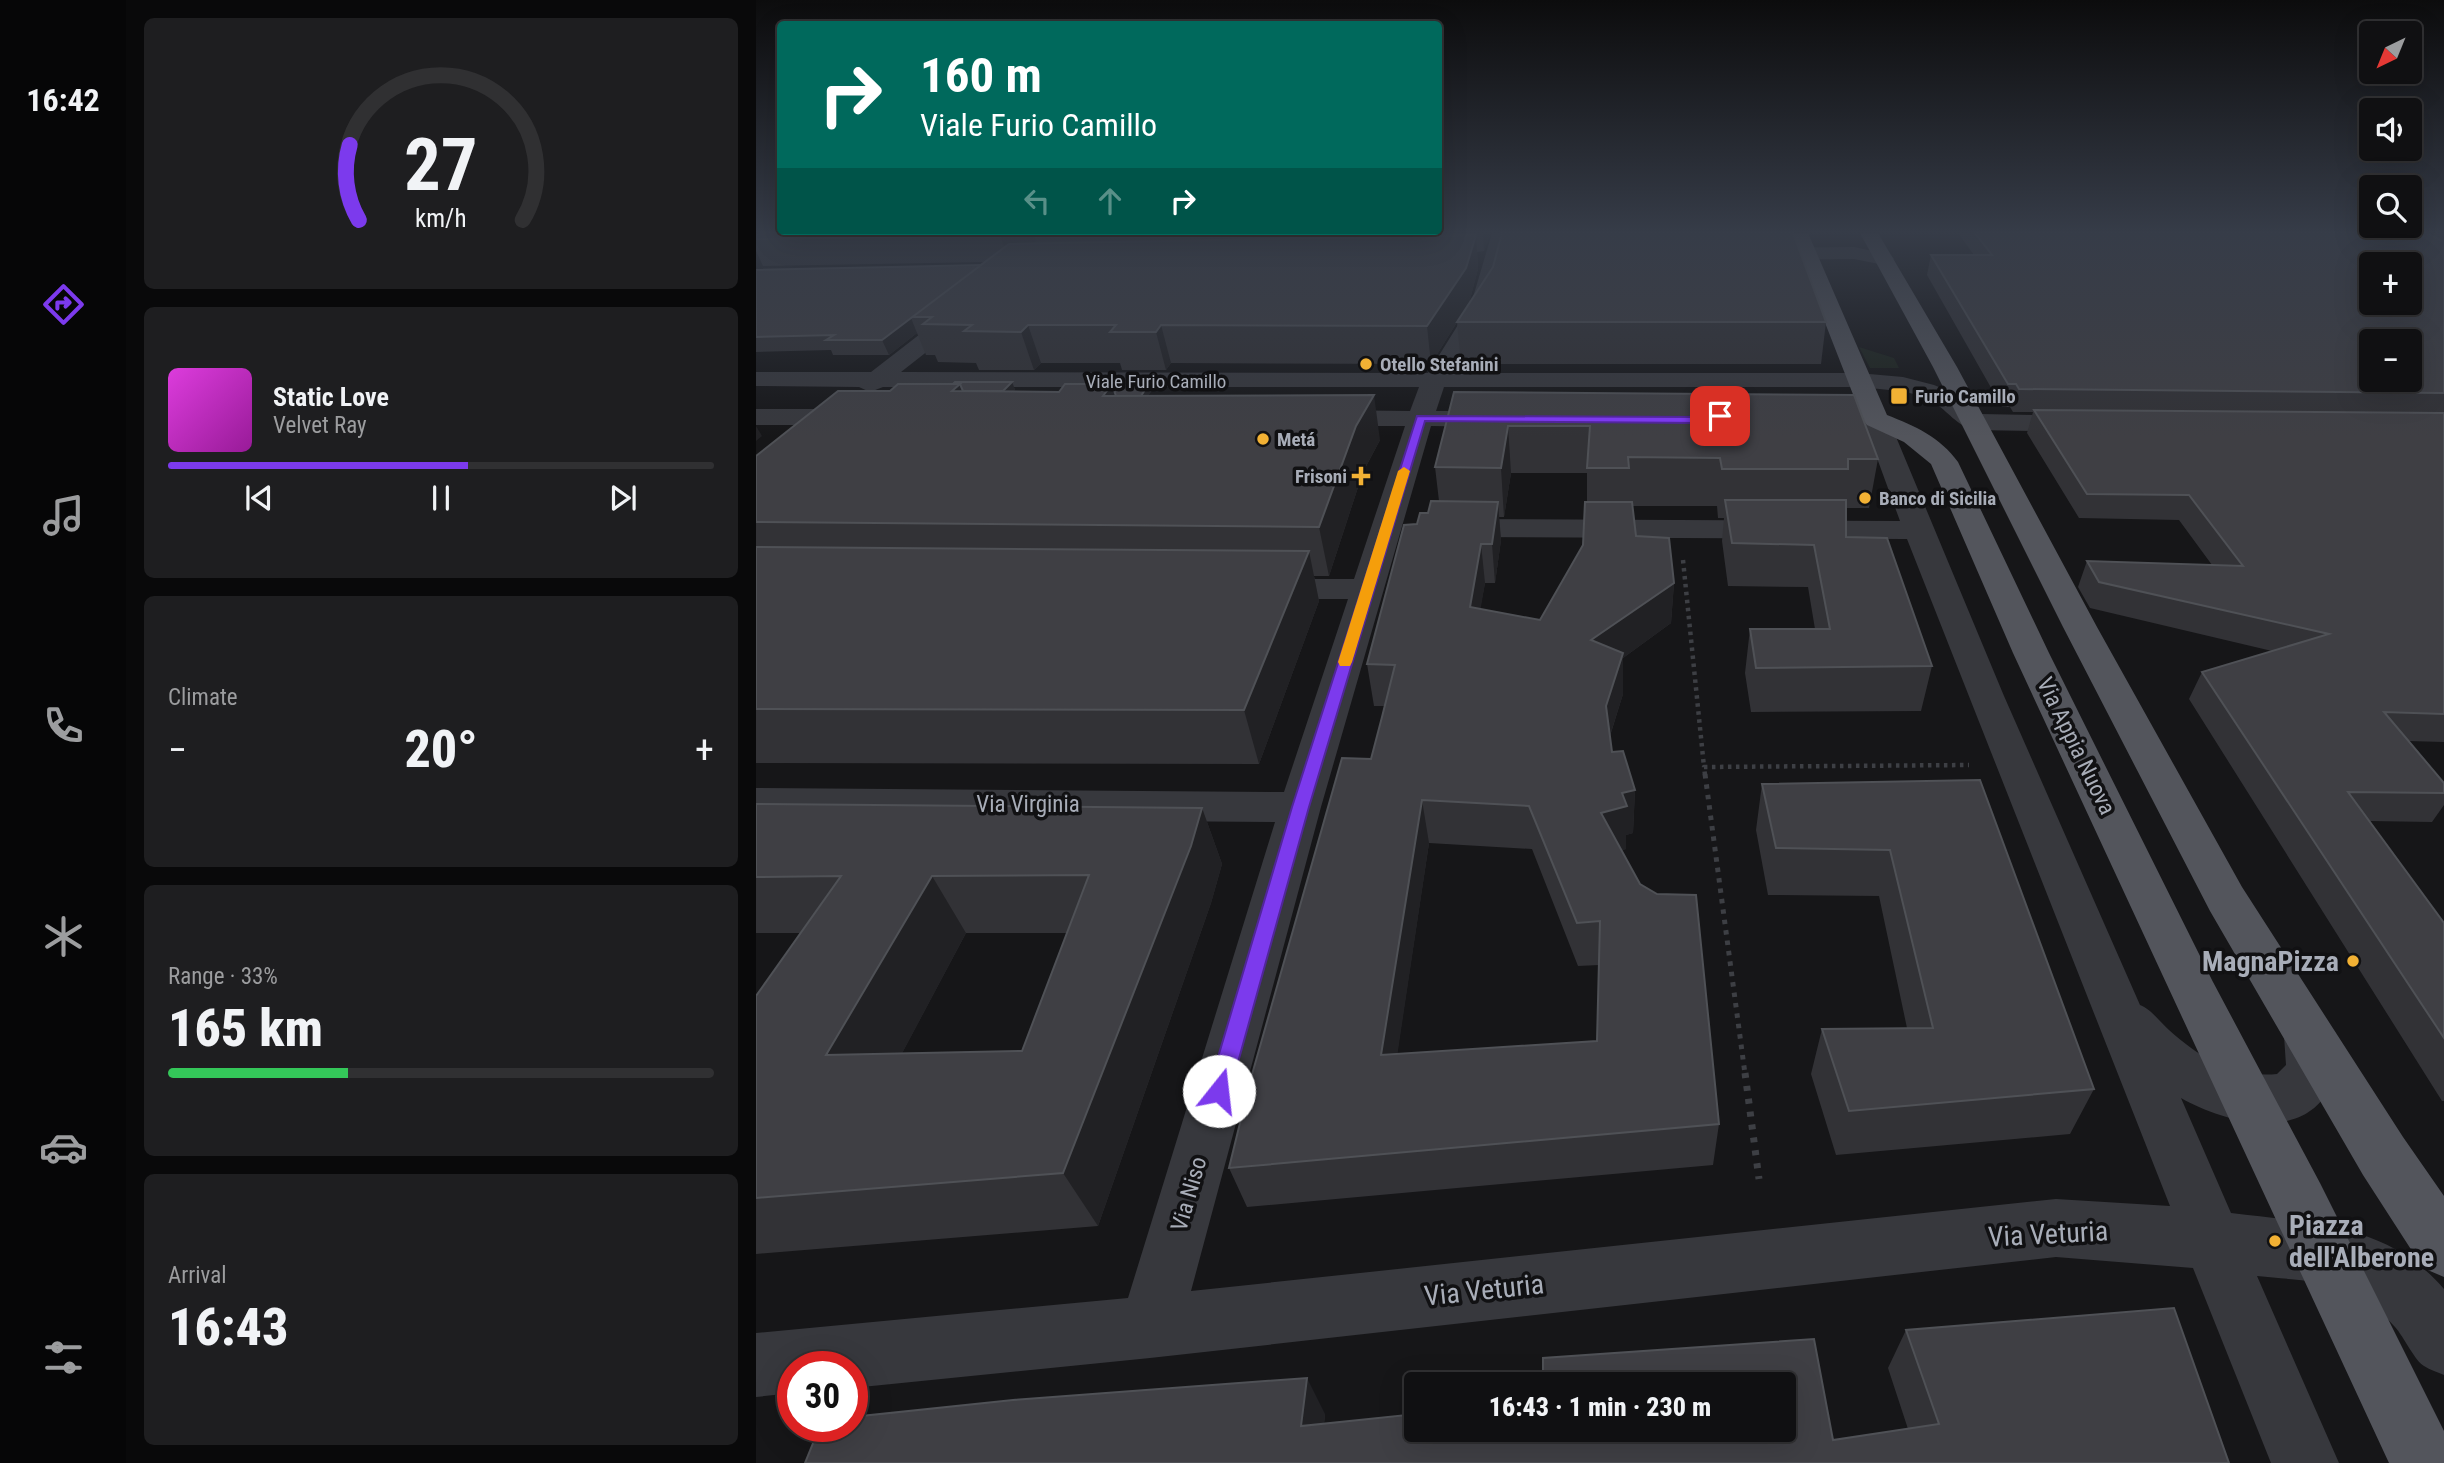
<!DOCTYPE html>
<html lang="en">
<head>
<meta charset="utf-8">
<style>
  :root { --surface:#101012; --page:#1e1e20; --text:#f1f3f6; --muted:#9c9d9f; --line:#303032; --accent:#7c3aed }
  body { margin:0; font-family:"Roboto Condensed",sans-serif; background:var(--page); color:var(--text); height:100vh; display:flex; flex-direction:column; font-size:26px; white-space:nowrap }
  * { box-sizing:border-box; margin:0 }
  p { font-size:23px; color:var(--muted) }
  .icon { flex:none; width:38px; height:38px; fill:none; stroke:currentColor; stroke-width:2; stroke-linecap:round; stroke-linejoin:round }
  .map { position:relative; flex:1; overflow:hidden }
  .drawer { display:flex; flex-direction:column; gap:18px; padding:18px; background:#09090a; width:630px }
  .drawer>* { flex:none }
  .top-card { position:absolute; left:21px; top:21px; width:665px; height:214px; border-radius:7px; box-shadow:0 7px 28px #0002,0 0 0 2px var(--line); background:#00695c; color:#fff; overflow:hidden }
  .needle { width:46px; rotate:223deg }
  .tools { position:absolute; left:1603px; top:21px; display:grid; gap:14px }
  .tools a { display:grid; place-items:center; width:63px; height:63px; border-radius:7px; background:var(--surface); box-shadow:0 7px 28px #0002,0 0 0 2px var(--line); font-size:35px }
  .speed { position:absolute; left:21px; top:1351px; display:flex; gap:14px; font-size:35px; font-weight:700; text-align:center }
  .speed>* { display:grid; place-content:center; width:91px; height:91px; border-radius:50%; background:var(--surface); box-shadow:0 7px 28px #0002,0 0 0 2px var(--line); line-height:1 }
  .speed .limit { border:10px solid #d22; background:#fff; color:#111 }
  .pin { position:absolute; display:grid; place-items:center; width:60px; height:60px; color:#fff; margin:-30px; border-radius:14px; box-shadow:0 4px 10px #0006 }
  .me { position:absolute; width:77px; margin:-38px; rotate:16deg; stroke-linejoin:round; filter:drop-shadow(0 0 5px #0008) }
  .turn { display:flex; align-items:center; gap:24px; height:147px; padding:0 28px; font-size:32px }
  .turn .icon { width:91px; height:91px; stroke-width:2.5 }
  .turn b { display:block; font-size:49px; line-height:60px }
  .lanes { display:flex; align-items:center; height:66px; padding:0 28px; background:#0003; justify-content:center; gap:35px; direction:ltr }
  .lanes .off { opacity:.35 }
  .big { font-size:52px; font-weight:800; line-height:1.1 }
  .drawer .tile { flex:1; display:flex; flex-direction:column; justify-content:center; gap:10px; min-width:0; padding:0 24px; border-radius:10px; background:var(--page) }
  .drawer .dial { align-items:center; gap:0 }
  .dial svg { height:182px; overflow:visible; fill:none; stroke:var(--line); stroke-width:7; stroke-linecap:round; text-anchor:middle }
  .dial text { fill:var(--text); stroke:none }
  .song { display:flex; align-items:center; gap:21px }
  .cover { width:84px; height:84px; border-radius:10px; background:linear-gradient(135deg,hsl(300 70% 55%),hsl(300 70% 35%)) }
  .played { height:7px; border-radius:4px; background:linear-gradient(90deg,var(--accent) 55%,var(--line) 55%) }
  .keys { display:flex; justify-content:space-around; direction:ltr }
  .heat { display:flex; justify-content:space-between; align-items:center; font-size:38px; direction:ltr }
  .charge { height:10px; border-radius:5px; background:linear-gradient(90deg,#34c759 33%,var(--line) 0) }
  .trip { position:absolute; left:648px; top:1372px; width:392px; height:70px; border-radius:7px; background:var(--surface); box-shadow:0 7px 28px #0002,0 0 0 2px var(--line); font-weight:800; line-height:70px; text-align:center }
  main { display:flex; flex:1; min-height:0 }
  .menu { display:flex; flex-direction:column; width:126px; justify-content:space-around; align-items:center; background:#060607; color:var(--muted) }
  .menu .icon { width:49px; height:49px }
  .menu .on { color:var(--accent) }
  .menu b { font-size:32px; color:var(--text) }
  .map>svg:first-child { display:block }
  .green { fill:#1c231d }
  .lines { fill:none; stroke-linecap:round; stroke-linejoin:round }
  .path-far2 { stroke:#3d3f44; stroke-width:4.5; stroke-dasharray:3.5 4.5; stroke-linecap:butt }
  .path-far1 { stroke:#3d3f44; stroke-width:5; stroke-dasharray:4.5 6; stroke-linecap:butt }
  .path { stroke:#3d3f44; stroke-width:7; stroke-dasharray:5 8; stroke-linecap:butt }
  .minor { fill:#37383d; fill-rule:evenodd }
  .major { fill:#53555c; fill-rule:evenodd }
  .wall { fill:#323236; fill-rule:evenodd }
  .shaded-wall { fill:#212124 }
  .building { fill:#3f3f44; stroke:#4f5156; stroke-width:2; fill-rule:evenodd }
  .route { fill:#7c3aed; stroke:#51269a; stroke-width:2 }
  .slow { fill:#f59e0b }
  .poi-dot { fill:#f2b134; stroke:#111113; stroke-width:2.5 }
  .labels { text-anchor:middle; dominant-baseline:central; stroke-width:7; stroke-linejoin:round; paint-order:stroke }
  .far-poi-label { font-size:19px; font-weight:bold; fill:#a8adb8; stroke:#111113; text-anchor:start }
  .far-street-label { font-size:19px; fill:#a8adb8; stroke:#111113 }
  .street-label { font-size:23px; fill:#a8adb8; stroke:#111113 }
  .near-poi-label { font-size:28px; font-weight:bold; fill:#a8adb8; stroke:#111113; text-anchor:end }
  .near-street-label { font-size:28px; fill:#a8adb8; stroke:#111113 }
</style>
</head>
<body>
<main>
<nav class="menu">
<b>16:42</b>
<svg class="icon on" aria-label="directions" viewBox="0 0 24 24"><path d="M12 3l9 9-9 9-9-9zM9 14v-3h6M13 9l2 2-2 2"/></svg>
<svg class="icon" aria-label="music" viewBox="0 0 24 24"><path d="M9 18V5l10-2v13"/><circle cx="6" cy="18" r="3"/><circle cx="16" cy="16" r="3"/></svg>
<svg class="icon" aria-label="phone" viewBox="0 0 24 24"><path d="M5 4h4l2 5-3 2q2 4 5 5l2-3 5 2v4C11 20 4 13 5 4z"/></svg>
<svg class="icon" aria-label="climate" viewBox="0 0 24 24"><path d="M12 3v18M4 7l16 10M4 17L20 7"/></svg>
<svg class="icon" aria-label="car" viewBox="0 0 24 24"><path d="M5 17H2v-5l4-1 3-4h7l3 4 3 1v5h-3M9 17h6M6 11h13"/><circle cx="7" cy="17" r="2"/><circle cx="17" cy="17" r="2"/></svg>
<svg class="icon" aria-label="filters" viewBox="0 0 24 24"><path d="M4 7h16M4 17h16"/><circle cx="9" cy="7" r="2"/><circle cx="15" cy="17" r="2"/></svg>
</nav>
<section class="drawer">
<div class="tile dial"><svg viewBox="0 0 100 80">
<path d="M14 69A42 42 0 1 1 86 69"/>
<path d="M14 69A42 42 0 0 1 10 36" stroke="#7c3aed"/>
<text x="50" y="56" font-size="32" font-weight="700">27</text>
<text x="50" y="72" font-size="11">km/h</text>
</svg></div>
<div class="tile">
<div class="song"><i class="cover"></i><div><b>Static Love</b><p>Velvet Ray</p></div></div>
<div class="played"></div>
<div class="keys"><svg class="icon" aria-label="previous" viewBox="0 0 24 24"><path d="M18 5L8 12l10 7zM5 5v14"/></svg><svg class="icon" aria-label="pause" viewBox="0 0 24 24"><path d="M8 5v14M16 5v14"/></svg><svg class="icon" aria-label="next" viewBox="0 0 24 24"><path d="M6 5l10 7-10 7zM19 5v14"/></svg></div>
</div>
<div class="tile"><p>Climate</p>
<div class="heat"><a>−</a><b class="big">20°</b><a>+</a></div>
</div>
<div class="tile"><p>Range · 33%</p><b class="big">165 km</b><div class="charge"></div></div>
<div class="tile"><p>Arrival</p><b class="big">16:43</b></div>
</section>
<div class="map">
<svg width="1688" height="1463" viewBox="0 0 1688 1463">
  <rect width="100%" height="100%" fill="#161618"/>
  <path class="green" d="M1103,347L1138,358L1143,368H1114Z"/>
  <g class="lines">
    <g class="path-far2">
      <path d="M927,560L948,767"/>
      <path d="M949,775L948,767L1213,765"/>
    </g>
    <path class="path-far1" d="M949,774L989,1074"/>
    <path class="path" d="M989,1073L1003,1179"/>
    <g class="minor">
      <path d="M572,233H590L583,264L573,270L563,264Z"/>
      <path d="M736,233H754L737,304L696,373H1102L1147,377L1178,385L1195,392L1224,414L1325,416L1334,418L1338,424L1334,430L1325,432L1218,430C1201,426 1192,411 1177,402C1155,389 1127,390 1102,387H688L680,411H743L752,414L756,419L752,424L743,427L675,426L565,807L435,1291L1300,1199L1414,1206L1151,539L691,537L680,534L676,528L680,522L691,519L1144,521L1110,428L1071,425L1067,420L1071,415C1088,410 1112,410 1129,415L1133,420L1248,696L1384,1005C1395,1009 1404,1022 1413,1030C1444,1058 1478,1078 1521,1074L1530,1065L1528,1036L1535,1020L1553,1014L1571,1020C1583,1045 1586,1062 1574,1087C1547,1144 1467,1122 1425,1098L1475,1213C1555,1223 1631,1223 1688,1289V1375C1682,1372 1674,1370 1668,1366C1659,1361 1648,1337 1639,1327C1597,1279 1560,1282 1501,1276L1583,1463H1515L1437,1268L1300,1257L394,1358L96,1388V1367H37V1393L0,1397V1333L372,1298L519,822L0,818V788L528,792L592,599H509L497,596L493,589L497,582L509,579H598L649,426H569L560,423L556,418L560,413L569,410L654,411L663,387H127L114,392L103,387L0,386V372H115L199,307H215L218,312L215,317L145,372L672,373L715,304Z"/>
      <path d="M1098,247L1135,255L1138,259L1128,265L1098,259L1010,260L1000,254L1010,248Z"/>
      <path d="M0,409H99L108,412L112,417L108,422L99,425H0Z"/>
    </g>
    <g class="major">
      <path d="M1034,233H1052L1131,415C1159,426 1184,437 1202,462L1293,653L1457,982L1564,1183L1688,1431V1463H1633L1257,653L1175,464L1148,442L1111,425L1107,420Z"/>
      <path d="M1104,233H1122L1201,367L1341,627L1486,887L1647,1137L1688,1196V1277L1667,1268L1607,1175L1454,911L1307,627L1177,367Z"/>
    </g>
  </g>
  <g class="wall">
    <path d="M5,233H571L569,238H585L584,233H735L728,251L721,252L722,269L713,303L675,364L415,363L410,370H366L364,363H285L278,370H223L220,363L182,362L179,355H170L161,333L133,355H77L75,350L0,352V270L225,265L229,262L7,266L0,251V236Z"/>
    <path d="M1202,233H1671L1678,237L1680,233H1688V742L1652,741L1688,783V805L1676,822L1613,821L1688,923V1101H1686L1433,699L1446,672L1516,651L1334,608L1322,587L1331,561L1456,565L1423,520L1323,518L1271,433L1277,412H1257L1254,407H1246L1171,275L1175,255H1218Z"/>
    <path d="M737,267L1070,322L1065,364H705L701,322Z"/>
    <path d="M256,382L259,390L257,391L303,392L348,384L394,382L396,390L392,396L624,440L607,472L573,576H558L563,601L503,764L0,763V456L134,391L197,384Z"/>
    <path d="M698,392L1122,459L1113,508H1090V537L1176,666L1165,711L995,712L989,673L994,629H1059L1052,587L972,586L966,541L968,518H962L961,506H876L880,536L918,583L915,623L867,658V694L854,736L856,752L879,790L877,833L870,835V849L866,850L963,1124L957,1165L491,1207L473,1168L615,759L629,706H618L611,664L661,524L683,501L679,467ZM755,473H831V502L827,545L784,620L724,609L729,583H739L745,540L743,517H748ZM673,843L776,849L822,966L843,965L841,1041L641,1054Z"/>
    <path d="M1224,780L1338,1089L1314,1134L1080,1155L1055,1074L1066,1029L1151,1028L1123,896L1012,895L1000,830L1006,784Z"/>
    <path d="M0,804L446,808L466,864L455,903L342,1226L0,1254V996L44,933H0ZM210,933H311L266,1051L146,1053Z"/>
    <path d="M1150,1330L1473,1463H49L569,1414L568,1424L1077,1440L1152,1429L1132,1368Z"/>
  </g>
  <g class="shaded-wall">
    <path d="M247,233H291H278L280,241L253,261L244,235Z"/>
    <path d="M559,233H571L563,254Z"/>
    <path d="M727,233H735L728,251Z"/>
    <path d="M720,235L722,269L713,303L675,364L671,326Z"/>
    <path d="M155,318L161,333L133,355L126,340Z"/>
    <path d="M272,325L285,363L278,370L265,332Z"/>
    <path d="M405,325L415,363L410,370L400,332Z"/>
    <path d="M256,382L259,390L241,408L238,400Z"/>
    <path d="M394,382L396,390L384,408L382,400Z"/>
    <path d="M204,384L221,428L196,391Z"/>
    <path d="M356,384L370,428L347,396Z"/>
    <path d="M618,395L624,440L607,472L573,576L563,527L600,426Z"/>
    <path d="M0,426L6,436L0,441Z"/>
    <path d="M752,426L755,473L748,517L745,468Z"/>
    <path d="M742,502L745,540L739,583L736,544Z"/>
    <path d="M725,544L729,583L718,648L714,607Z"/>
    <path d="M553,551L563,601L503,764L488,710Z"/>
    <path d="M918,583L915,623L867,658V694L850,748L835,640Z"/>
    <path d="M879,790L877,833L870,835V849L845,856V813L866,793Z"/>
    <path d="M666,800L673,843L635,1097L625,1055Z"/>
    <path d="M446,808L466,864L455,903L342,1226L307,1173Z"/>
    <path d="M176,876L210,933L116,1110L70,1055Z"/>
    <path d="M551,1378L569,1414L564,1461L545,1426Z"/>
  </g>
  <g class="building">
    <path d="M5,233H247L244,235L0,239V236Z"/>
    <path d="M746,233H1037L1070,322H701L737,267Z"/>
    <path d="M1219,233H1671L1688,242V393L1263,389L1260,384H1252L1175,255H1236ZM1615,264H1654V303H1615ZM1615,341H1654V380H1615Z"/>
    <path d="M720,235L710,268L671,326L405,325L400,332H354L360,325H272L265,332L208,331L216,325L167,324L176,317H155L253,244Z"/>
    <path d="M225,265L126,340H70L78,335L0,337V270Z"/>
    <path d="M199,382H256L247,391H207L204,384H197Z"/>
    <path d="M349,382H394L385,396H360L356,384H348Z"/>
    <path d="M142,384H204L196,391L303,392L309,384H356L347,396L618,395L600,426L563,527L0,522V456L82,391H134Z"/>
    <path d="M698,392L1098,395L1122,459H1092V469H966L964,458L872,457L873,468H831L834,426H752L745,468L679,467Z"/>
    <path d="M1278,410L1688,413V714L1628,712L1688,783V793L1592,792L1688,923V1038L1446,672L1573,634L1343,582L1331,561L1487,566L1433,495L1331,494Z"/>
    <path d="M969,500H1090V537L1131,538L1176,666L1000,668L994,629H1074L1058,545L976,543Z"/>
    <path d="M675,501L742,502L736,544H725L714,607L784,620L827,545L829,502H876L880,536L913,538L918,583L835,640L867,653L850,706L856,752L867,751L879,790L866,793L871,806L845,813L884,884L901,894L940,895L963,1124L473,1168L495,1078L586,758L615,759L626,717L639,665L611,664L648,525L661,524L664,513H672ZM666,800L773,806L821,923L844,921L841,1041L625,1055Z"/>
    <path d="M0,547L553,551L488,710L0,709Z"/>
    <path d="M1224,780L1338,1089L1093,1111L1066,1029L1177,1028L1134,850L1020,848L1006,784Z"/>
    <path d="M0,804L446,808L435,846L307,1173L0,1198V996L85,876L0,877ZM333,875L266,1051L70,1055L176,876Z"/>
    <path d="M1418,1308L1473,1463H49L64,1426H96V1417L257,1400L551,1378L545,1426L660,1414V1430H1027V1384H787V1358L1058,1339L1077,1440L1183,1424L1150,1330Z"/>
  </g>
  <linearGradient id="sky" x2="0" y2="1"><stop stop-color="#0c0c0d"/><stop offset="0.53" stop-color="#363c48"/><stop offset="1" stop-color="#363c48" stop-opacity="0"/></linearGradient>
  <rect width="1688" height="437" fill="url(#sky)"/>
  <path class="route" d="M964,413L968,414V419L948,423L669,421L553,807L474,1091L470,1098L463,1101L455,1098L452,1091L536,807L661,416L948,417Z"/>
  <path class="slow" d="M648,467L654,471L596,662L594,666H584L582,662L642,471Z"/>
  <g class="poi-dot">
    <circle cx="610" cy="364" r="7"/>
    <rect x="1134" y="387" width="18" height="18" rx="3.5"/>
    <circle cx="507" cy="439" r="7"/>
    <path d="M601.5 465.5h7v7h7v7h-7v7h-7v-7h-7v-7h7z"/>
    <circle cx="1109" cy="498" r="7"/>
    <circle cx="1597" cy="961" r="7"/>
    <circle cx="1519" cy="1241" r="7"/>
  </g>
  <g class="labels">
    <g class="far-poi-label">
      <text x="624" y="364">Otello Stefanini</text>
      <text x="1159" y="396">Furio Camillo</text>
      <text x="521" y="439">Metá</text>
      <text x="591" y="476" text-anchor="end">Frisoni</text>
      <text x="1123" y="498">Banco di Sicilia</text>
    </g>
    <g class="far-street-label">
      <text x="400" y="381">Viale Furio Camillo</text>
    </g>
    <g class="street-label">
      <text transform="translate(1320 746) rotate(64)">Via Appia Nuova</text>
      <text x="272" y="804">Via Virginia</text>
      <text transform="translate(433 1194) rotate(-74)">Via Niso</text>
    </g>
    <g class="near-poi-label">
      <text x="1583" y="961">MagnaPizza</text>
      <text x="1533" y="1225" text-anchor="start">Piazza<tspan x="1533" dy="32">dell'Alberone</tspan></text>
    </g>
    <g class="near-street-label">
      <text transform="translate(1292 1234) rotate(-3)">Via Veturia</text>
      <text transform="translate(728 1290) rotate(-6)">Via Veturia</text>
    </g>
  </g>
</svg>
<div class="tools">
<a><svg class="needle" viewBox="-14 -14 28 28"><path d="M0-13l5 13h-10z" fill="#e53935"/><path d="M0 13l5-13h-10z" fill="#9c9d9f"/></svg></a>
<a><svg class="icon" aria-label="sound" viewBox="0 0 24 24"><path d="M4 9h4l5-4v14l-5-4H4zM17 9q2 3 0 6"/></svg></a>
<a><svg class="icon" aria-label="search" viewBox="0 0 24 24"><circle cx="10" cy="10" r="6"/><path d="M15 15l6 6"/></svg></a>
<a>+</a>
<a>−</a>
</div>
<div class="speed"><div class="limit">30</div></div>
<div class="pin" style="left:964px;top:416px;background:#d93025"><svg class="icon" aria-label="arrive" viewBox="0 0 24 24"><path d="M6 21V4h12l-3 4 3 4H6"/></svg></div>
<svg class="me" style="left:463px;top:1091px" viewBox="-20 -20 40 40"><circle r="19" fill="#fff"/><path d="M0-13L10 11 0 6-10 11z" fill="#7c3aed"/></svg>
<div class="trip">16:43 · 1 min · 230 m</div>
<div class="top-card">
<div class="turn"><svg class="icon" aria-label="right" viewBox="0 0 24 24"><path d="M7 20v-9h11M14 6l5 5-5 5"/></svg><div><b>160 m</b>Viale Furio Camillo</div></div>
<div class="lanes"><svg class="icon off" aria-label="left" viewBox="0 0 24 24"><path d="M17 20v-9H6M10 6l-5 5 5 5"/></svg><svg class="icon off" aria-label="ahead" viewBox="0 0 24 24"><path d="M12 20V5M6 11l6-6 6 6"/></svg><svg class="icon" aria-label="right" viewBox="0 0 24 24"><path d="M7 20v-9h11M14 6l5 5-5 5"/></svg></div>
</div>
</div>
</main>
</body>
</html>
